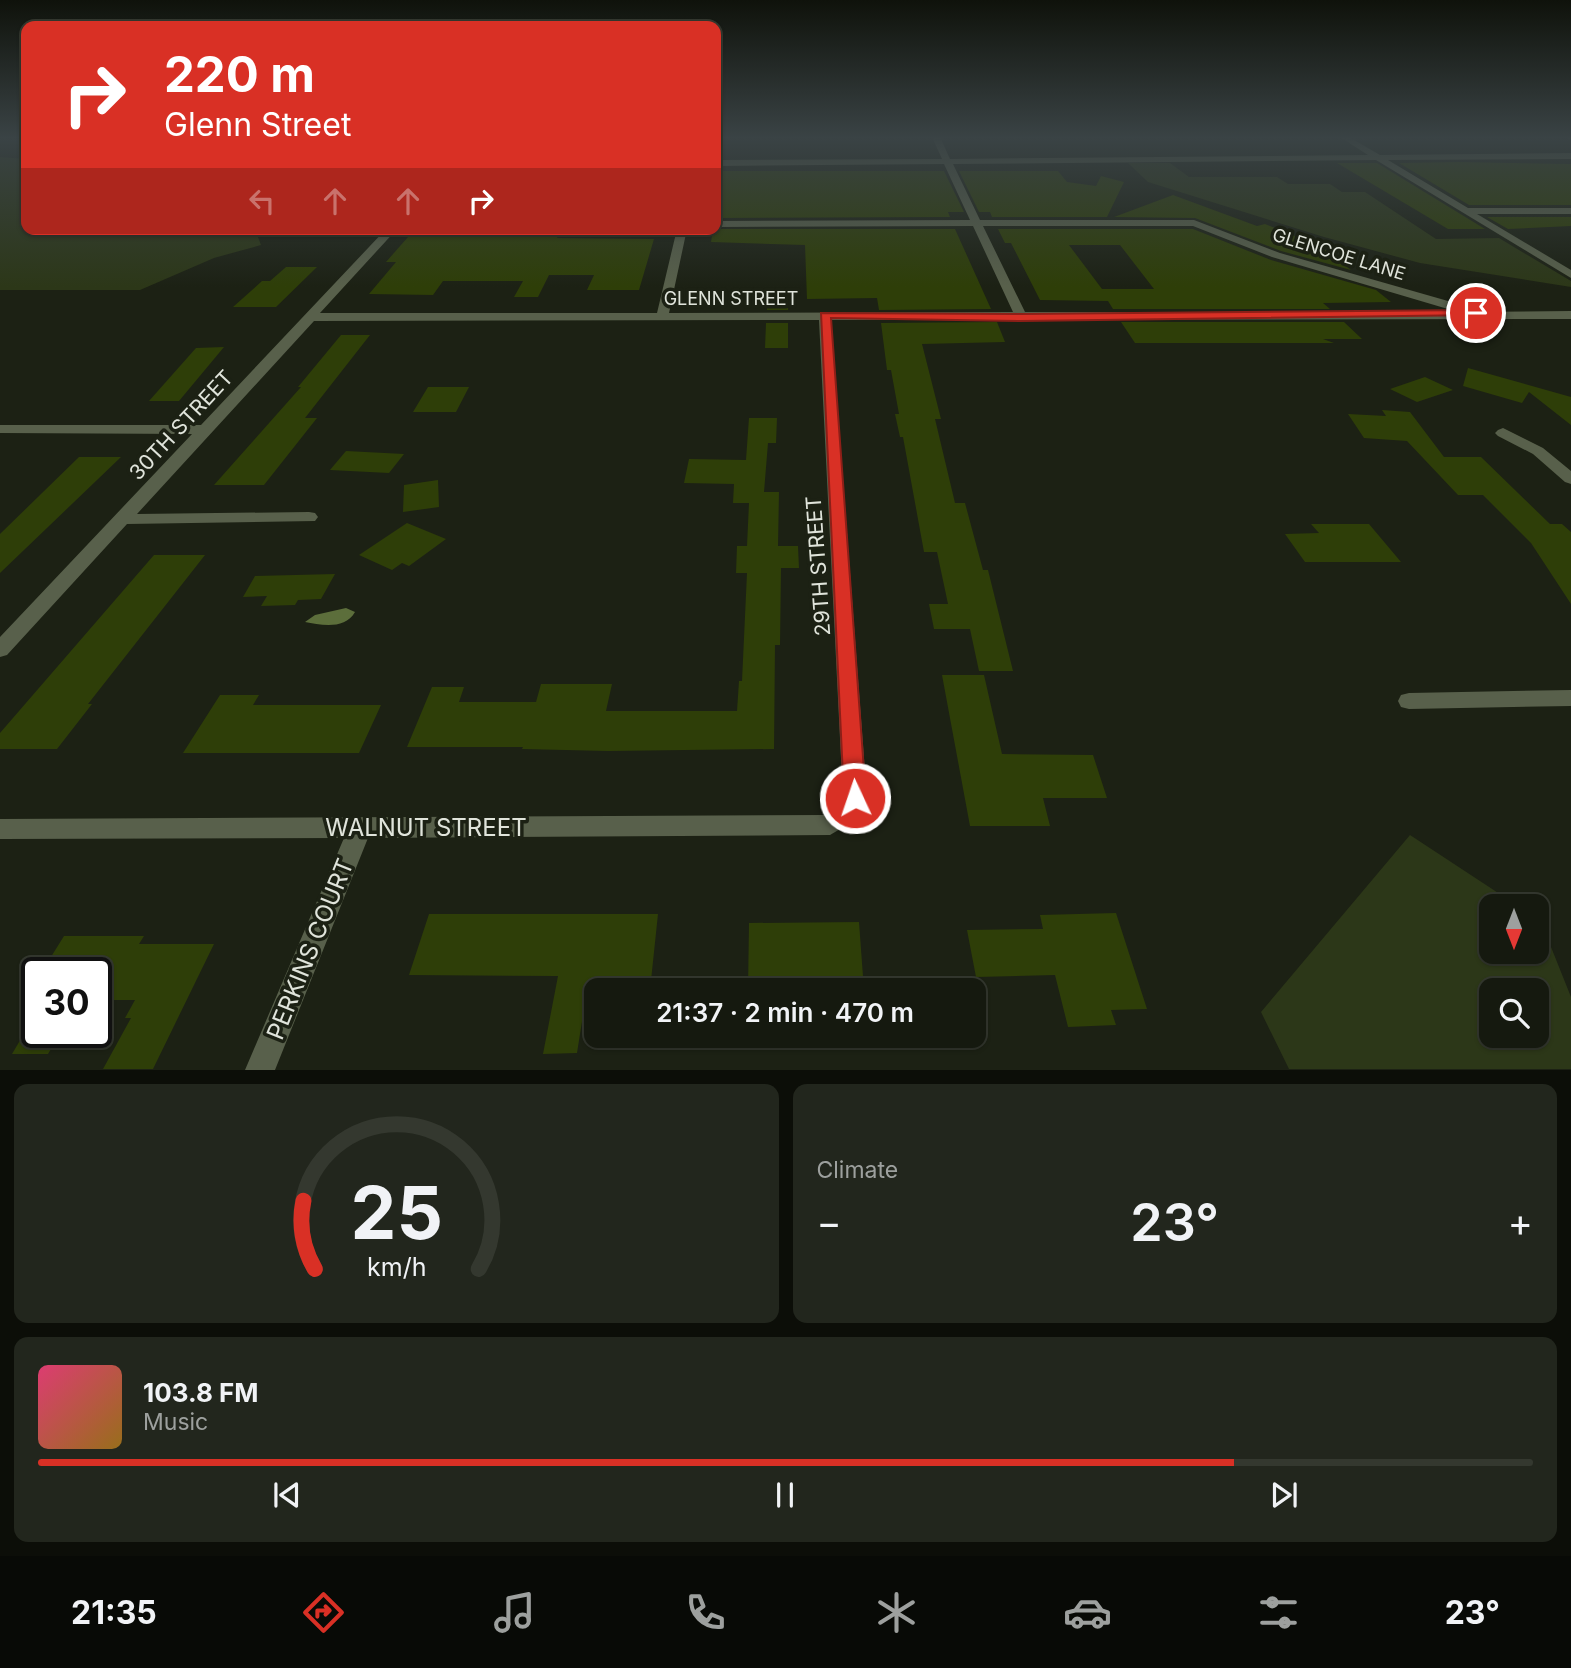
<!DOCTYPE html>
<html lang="en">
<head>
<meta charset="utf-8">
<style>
  :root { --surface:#15190f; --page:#22261d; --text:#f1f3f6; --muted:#9da09e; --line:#34382f; --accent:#d93025 }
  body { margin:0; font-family:Inter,sans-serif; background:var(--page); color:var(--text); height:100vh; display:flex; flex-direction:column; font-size:26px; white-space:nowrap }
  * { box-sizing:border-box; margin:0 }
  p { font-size:23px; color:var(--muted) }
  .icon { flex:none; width:38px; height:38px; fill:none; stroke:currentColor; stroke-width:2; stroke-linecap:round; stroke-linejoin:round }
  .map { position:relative; height:1070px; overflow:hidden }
  .details { display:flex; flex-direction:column; gap:14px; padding:14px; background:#0c0e08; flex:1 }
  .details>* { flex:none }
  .hud { position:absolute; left:21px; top:21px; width:700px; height:214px; border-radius:14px; box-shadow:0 2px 5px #0004,0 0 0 2px var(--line); background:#d93025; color:#fff; overflow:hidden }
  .needle { width:46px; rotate:180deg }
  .tools { position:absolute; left:1479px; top:894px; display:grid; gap:14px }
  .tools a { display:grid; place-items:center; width:70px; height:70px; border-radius:14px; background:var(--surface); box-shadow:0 2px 5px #0004,0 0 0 2px var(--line); font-size:35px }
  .speed { position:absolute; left:21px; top:957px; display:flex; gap:14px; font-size:35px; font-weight:700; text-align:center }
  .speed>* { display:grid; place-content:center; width:91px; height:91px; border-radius:50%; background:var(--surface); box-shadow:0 2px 5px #0004,0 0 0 2px var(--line); line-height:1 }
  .speed .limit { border:4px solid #111; border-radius:10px; background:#fff; color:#111 }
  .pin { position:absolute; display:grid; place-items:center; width:60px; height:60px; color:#fff; margin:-30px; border:4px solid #fff; border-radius:50%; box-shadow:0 2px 7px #0007 }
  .me { position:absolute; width:77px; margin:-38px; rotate:357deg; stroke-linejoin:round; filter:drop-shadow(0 0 5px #0008) }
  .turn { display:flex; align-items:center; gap:24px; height:147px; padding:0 28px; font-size:32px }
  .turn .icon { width:91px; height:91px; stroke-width:2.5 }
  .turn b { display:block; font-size:49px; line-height:60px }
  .lanes { display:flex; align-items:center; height:66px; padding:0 28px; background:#0003; justify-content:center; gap:35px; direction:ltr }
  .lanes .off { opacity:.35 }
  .big { font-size:52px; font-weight:600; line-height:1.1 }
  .details .card { flex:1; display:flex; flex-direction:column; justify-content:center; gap:10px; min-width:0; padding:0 24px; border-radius:14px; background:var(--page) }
  .details .dial { align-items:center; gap:0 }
  .dial svg { height:182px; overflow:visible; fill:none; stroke:var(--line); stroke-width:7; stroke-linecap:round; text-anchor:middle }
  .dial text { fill:var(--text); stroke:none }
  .song { display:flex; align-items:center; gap:21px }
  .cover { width:84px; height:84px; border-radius:10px; background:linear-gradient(135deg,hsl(340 70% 55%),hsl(40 70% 35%)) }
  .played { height:7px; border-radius:4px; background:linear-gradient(90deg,var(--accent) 80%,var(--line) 80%) }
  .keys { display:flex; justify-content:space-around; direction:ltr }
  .heat { display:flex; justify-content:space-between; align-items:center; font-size:38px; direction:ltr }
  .details .tiles { flex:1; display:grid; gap:14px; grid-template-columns:1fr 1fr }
  .card:last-child { grid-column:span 2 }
  .trip { position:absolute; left:584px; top:978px; width:402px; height:70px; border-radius:14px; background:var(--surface); box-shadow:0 2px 5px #0004,0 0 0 2px var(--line); font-weight:600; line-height:70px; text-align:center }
  .tabs { display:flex; height:112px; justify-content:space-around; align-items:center; background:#080a06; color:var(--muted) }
  .tabs .icon { width:49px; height:49px }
  .tabs .selected { color:var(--accent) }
  .tabs b { font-size:32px; color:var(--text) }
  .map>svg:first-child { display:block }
  .green { fill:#2c3718; fill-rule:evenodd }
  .water { fill:#5c6e3b }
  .building { fill:#2e3e08; fill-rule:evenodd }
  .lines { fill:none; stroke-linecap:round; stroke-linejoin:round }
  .minor { fill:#58604b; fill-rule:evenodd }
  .route { fill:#d93025; stroke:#8d1f18; stroke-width:2 }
  .labels { text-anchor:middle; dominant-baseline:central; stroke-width:7; stroke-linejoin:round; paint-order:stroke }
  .far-street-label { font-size:18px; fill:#e0e4db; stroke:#1c2114 }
  .street-label { font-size:21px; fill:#e0e4db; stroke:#1c2114 }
  .near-street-label { font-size:24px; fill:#e0e4db; stroke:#1c2114 }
</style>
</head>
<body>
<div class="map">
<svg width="1571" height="1070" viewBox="0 0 1571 1070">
  <rect width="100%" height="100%" fill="#1c2114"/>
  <g class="green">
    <path d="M0,157L26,159V229H255L261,245L214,258L140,290H0Z"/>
    <path d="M1128,163H1170L1189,177H1277L1288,184H1330L1342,192H1365L1436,239L1499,238L1571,281V287L1420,263L1324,237L1148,182Z"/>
    <path d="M1410,835L1518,906H1491V952H1536L1537,919L1541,922L1571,997V1069H1289L1261,1012ZM1491,990H1536V1036H1491Z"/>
  </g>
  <path class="water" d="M346,608L355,612C345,630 321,625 305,622L315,615Z"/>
  <g class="building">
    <path d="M1458,162L1571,164V205H1469L1399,163Z"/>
    <path d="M1337,163H1377L1485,229H1448Z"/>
    <path d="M716,171H944L964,212H948L950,217L716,218L718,198H716Z"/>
    <path d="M959,171H1058L1067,182L1096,186L1101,176L1124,182L1107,217H992L990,212H979Z"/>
    <path d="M1173,195L1257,226L1265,224L1320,246L1351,270L1281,251L1195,218L1114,217Z"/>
    <path d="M1487,217H1571V226L1508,229Z"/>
    <path d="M713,229H955L991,309L879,310L877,298L807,299L805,245L711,242Z"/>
    <path d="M998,229H1193L1271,260L1376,290L1391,302L1323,303L1330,309H1113L1108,301L1040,300L1011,243H1005ZM1069,245H1120L1154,289H1102Z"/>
    <path d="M559,235L557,238L654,239L639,290H587L594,275H549L538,297H514L523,281H443L433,295L369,294L396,262H386L408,237Z"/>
    <path d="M286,267H317L276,307H233L262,281H270Z"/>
    <rect x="767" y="290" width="21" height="20"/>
    <path d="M997,322L1005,342L922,344L941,419H935L955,503H965L983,570H988L1013,671H979L970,629H934L929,604H948L937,552H924L903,437H900L895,414H899L891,370H887L881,323Z"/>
    <path d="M1121,322H1344L1362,339H1323L1334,343H1135Z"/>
    <path d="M766,323H788V348H765Z"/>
    <path d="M341,335H370L305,418H317L264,485H214L301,387H298Z"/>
    <path d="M224,347L179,401H149L196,348Z"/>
    <path d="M1468,368L1571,397V425L1529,392L1522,403L1463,386Z"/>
    <path d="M1425,377L1453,390L1417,402L1390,389Z"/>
    <path d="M428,387H469L456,412H413Z"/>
    <path d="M1382,410L1410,412L1444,457H1481L1550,524H1562L1571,532V604L1531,543L1483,495H1458L1407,441L1364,438L1348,414L1386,416Z"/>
    <path d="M749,418H777L776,443H768L764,492H779L778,546H798L799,568H781L780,645H775L774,749L608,751L522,749L523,747H407L432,687H464L459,702H536L541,684H612L606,711H737L739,681H742L747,573H736L737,546H747L749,503H733L734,484L684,483L689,459L746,460Z"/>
    <path d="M346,451L404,454L389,473L330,470Z"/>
    <path d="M79,457H121L0,573V534Z"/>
    <path d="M438,480L439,507L403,512L404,485Z"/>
    <path d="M407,523L446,539L409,566L402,563L392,570L359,555Z"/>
    <path d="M1311,524H1369L1401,562H1305L1285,534L1319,533Z"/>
    <path d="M154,555H205L88,704H92L57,749H0V733Z"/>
    <path d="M335,574L321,599L298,600L295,605L261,606L267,596L243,597L255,576Z"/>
    <path d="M942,675H984L1002,754L1093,755L1107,798H1043L1050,826H970Z"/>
    <path d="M220,695H259L253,705H381L359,753H183Z"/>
    <path d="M1116,913L1147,1009L1111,1010L1116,1025L1068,1027L1055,975L976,977L967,930L1043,929L1040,915Z"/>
    <path d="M429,914H658L650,990H597V1009H584L577,1053L543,1054L558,976L409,975Z"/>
    <path d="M859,922L864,990H748L749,923Z"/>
    <path d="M64,936H144L139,944H214L153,1069H103L131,1018H125L135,1000H96V973H41Z"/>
    <path d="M25,1032H61L48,1054H12Z"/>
  </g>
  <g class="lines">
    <g class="minor">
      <path d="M932,137H940L950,159L1368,155L1340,137H1349L1380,155L1571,153V159L1388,160L1468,208H1571V214H1477L1571,270V278L1376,160L953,164L980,220H1194L1280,253L1462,305L1464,308L1458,312L1571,311V319L831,320L867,798L857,819L830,835L368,838L275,1070H245L344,838L0,839V819L826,815L839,805L843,798L819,320L314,321L137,514L309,512L315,513L318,517L315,521L127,524L7,655L0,657V637L192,434L0,433V425H201L386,229H397L320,313H657L677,229H687L669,313L1013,312L973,226L716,227V221L970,220L944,164L716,166V160L942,159ZM983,226H1193L1272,257L1458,312H1025Z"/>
      <path d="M1564,137H1571V140Z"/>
      <path d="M1503,428L1543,448L1571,471V484L1565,482L1533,454L1498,436L1495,433L1498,430Z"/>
      <path d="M1571,690V706L1409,709L1401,707L1398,701L1401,695L1409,693Z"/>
    </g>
  </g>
  <linearGradient id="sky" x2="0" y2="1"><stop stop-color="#0f120b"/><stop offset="0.48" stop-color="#3a4345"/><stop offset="1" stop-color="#3a4345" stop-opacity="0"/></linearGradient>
  <rect width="1571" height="287" fill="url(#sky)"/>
  <path class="route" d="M1476,310L1482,313L1480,315L1021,321L831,318L866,798L863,805L855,807L847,805L844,798L821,313L1021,314Z"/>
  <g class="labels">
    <g class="far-street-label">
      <text transform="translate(1339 254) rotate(17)">GLENCOE LANE</text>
      <text x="731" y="298">GLENN STREET</text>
    </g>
    <g class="street-label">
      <text transform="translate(181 425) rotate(-47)">30TH STREET</text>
      <text transform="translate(818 566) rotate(-94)">29TH STREET</text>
    </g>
    <g class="near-street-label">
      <text x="426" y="827">WALNUT STREET</text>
      <text transform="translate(310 949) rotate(-68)">PERKINS COURT</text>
    </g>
  </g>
</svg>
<div class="tools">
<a><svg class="needle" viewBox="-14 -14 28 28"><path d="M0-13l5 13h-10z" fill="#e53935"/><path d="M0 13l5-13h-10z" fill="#9da09e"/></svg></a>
<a><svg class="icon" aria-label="search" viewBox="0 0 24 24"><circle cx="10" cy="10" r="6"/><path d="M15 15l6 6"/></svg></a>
</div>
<div class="speed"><div class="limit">30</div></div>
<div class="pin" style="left:1476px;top:313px;background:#d93025"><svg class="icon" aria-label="arrive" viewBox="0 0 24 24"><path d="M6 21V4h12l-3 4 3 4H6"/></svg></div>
<svg class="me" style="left:855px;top:798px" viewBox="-20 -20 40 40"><circle r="17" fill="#d93025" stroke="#fff" stroke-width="3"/><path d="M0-11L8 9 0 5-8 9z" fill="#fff"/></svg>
<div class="trip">21:37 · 2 min · 470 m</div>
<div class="hud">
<div class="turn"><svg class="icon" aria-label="right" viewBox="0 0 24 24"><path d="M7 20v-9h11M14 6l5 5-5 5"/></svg><div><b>220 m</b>Glenn Street</div></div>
<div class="lanes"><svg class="icon off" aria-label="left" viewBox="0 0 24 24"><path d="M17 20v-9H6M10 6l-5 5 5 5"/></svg><svg class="icon off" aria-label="ahead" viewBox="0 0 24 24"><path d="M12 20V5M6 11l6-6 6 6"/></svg><svg class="icon off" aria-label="ahead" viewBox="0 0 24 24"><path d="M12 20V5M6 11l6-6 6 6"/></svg><svg class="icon" aria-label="right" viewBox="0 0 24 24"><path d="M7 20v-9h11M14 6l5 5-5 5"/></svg></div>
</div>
</div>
<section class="details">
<div class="tiles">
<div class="card dial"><svg viewBox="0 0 100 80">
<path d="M14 69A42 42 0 1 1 86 69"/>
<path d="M14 69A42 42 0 0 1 9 39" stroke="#d93025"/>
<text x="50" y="56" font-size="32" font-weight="700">25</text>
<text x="50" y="72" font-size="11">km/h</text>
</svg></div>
<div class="card"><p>Climate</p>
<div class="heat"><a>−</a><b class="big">23°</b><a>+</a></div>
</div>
<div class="card">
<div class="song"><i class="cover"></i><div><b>103.8 FM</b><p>Music</p></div></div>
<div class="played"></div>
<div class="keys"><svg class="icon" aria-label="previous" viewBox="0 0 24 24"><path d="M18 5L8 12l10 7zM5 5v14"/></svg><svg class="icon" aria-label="pause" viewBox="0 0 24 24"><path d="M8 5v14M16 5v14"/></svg><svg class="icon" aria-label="next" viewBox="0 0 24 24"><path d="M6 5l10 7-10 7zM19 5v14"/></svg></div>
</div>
</div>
</section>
<nav class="tabs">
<b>21:35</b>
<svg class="icon selected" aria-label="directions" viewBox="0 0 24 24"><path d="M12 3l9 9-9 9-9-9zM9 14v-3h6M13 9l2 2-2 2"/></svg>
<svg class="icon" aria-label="music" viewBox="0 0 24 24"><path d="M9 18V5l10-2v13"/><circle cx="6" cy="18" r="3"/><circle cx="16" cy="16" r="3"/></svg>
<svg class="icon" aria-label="phone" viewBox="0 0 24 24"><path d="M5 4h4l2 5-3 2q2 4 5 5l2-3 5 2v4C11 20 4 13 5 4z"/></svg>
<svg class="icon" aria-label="climate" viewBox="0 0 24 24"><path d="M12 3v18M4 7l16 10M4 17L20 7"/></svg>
<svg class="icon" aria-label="car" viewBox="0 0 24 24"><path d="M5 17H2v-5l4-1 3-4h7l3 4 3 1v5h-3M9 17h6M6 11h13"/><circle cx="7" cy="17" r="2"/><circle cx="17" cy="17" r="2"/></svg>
<svg class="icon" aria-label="filters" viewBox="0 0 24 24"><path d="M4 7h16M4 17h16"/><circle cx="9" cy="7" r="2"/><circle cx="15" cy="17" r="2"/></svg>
<b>23°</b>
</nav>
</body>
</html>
